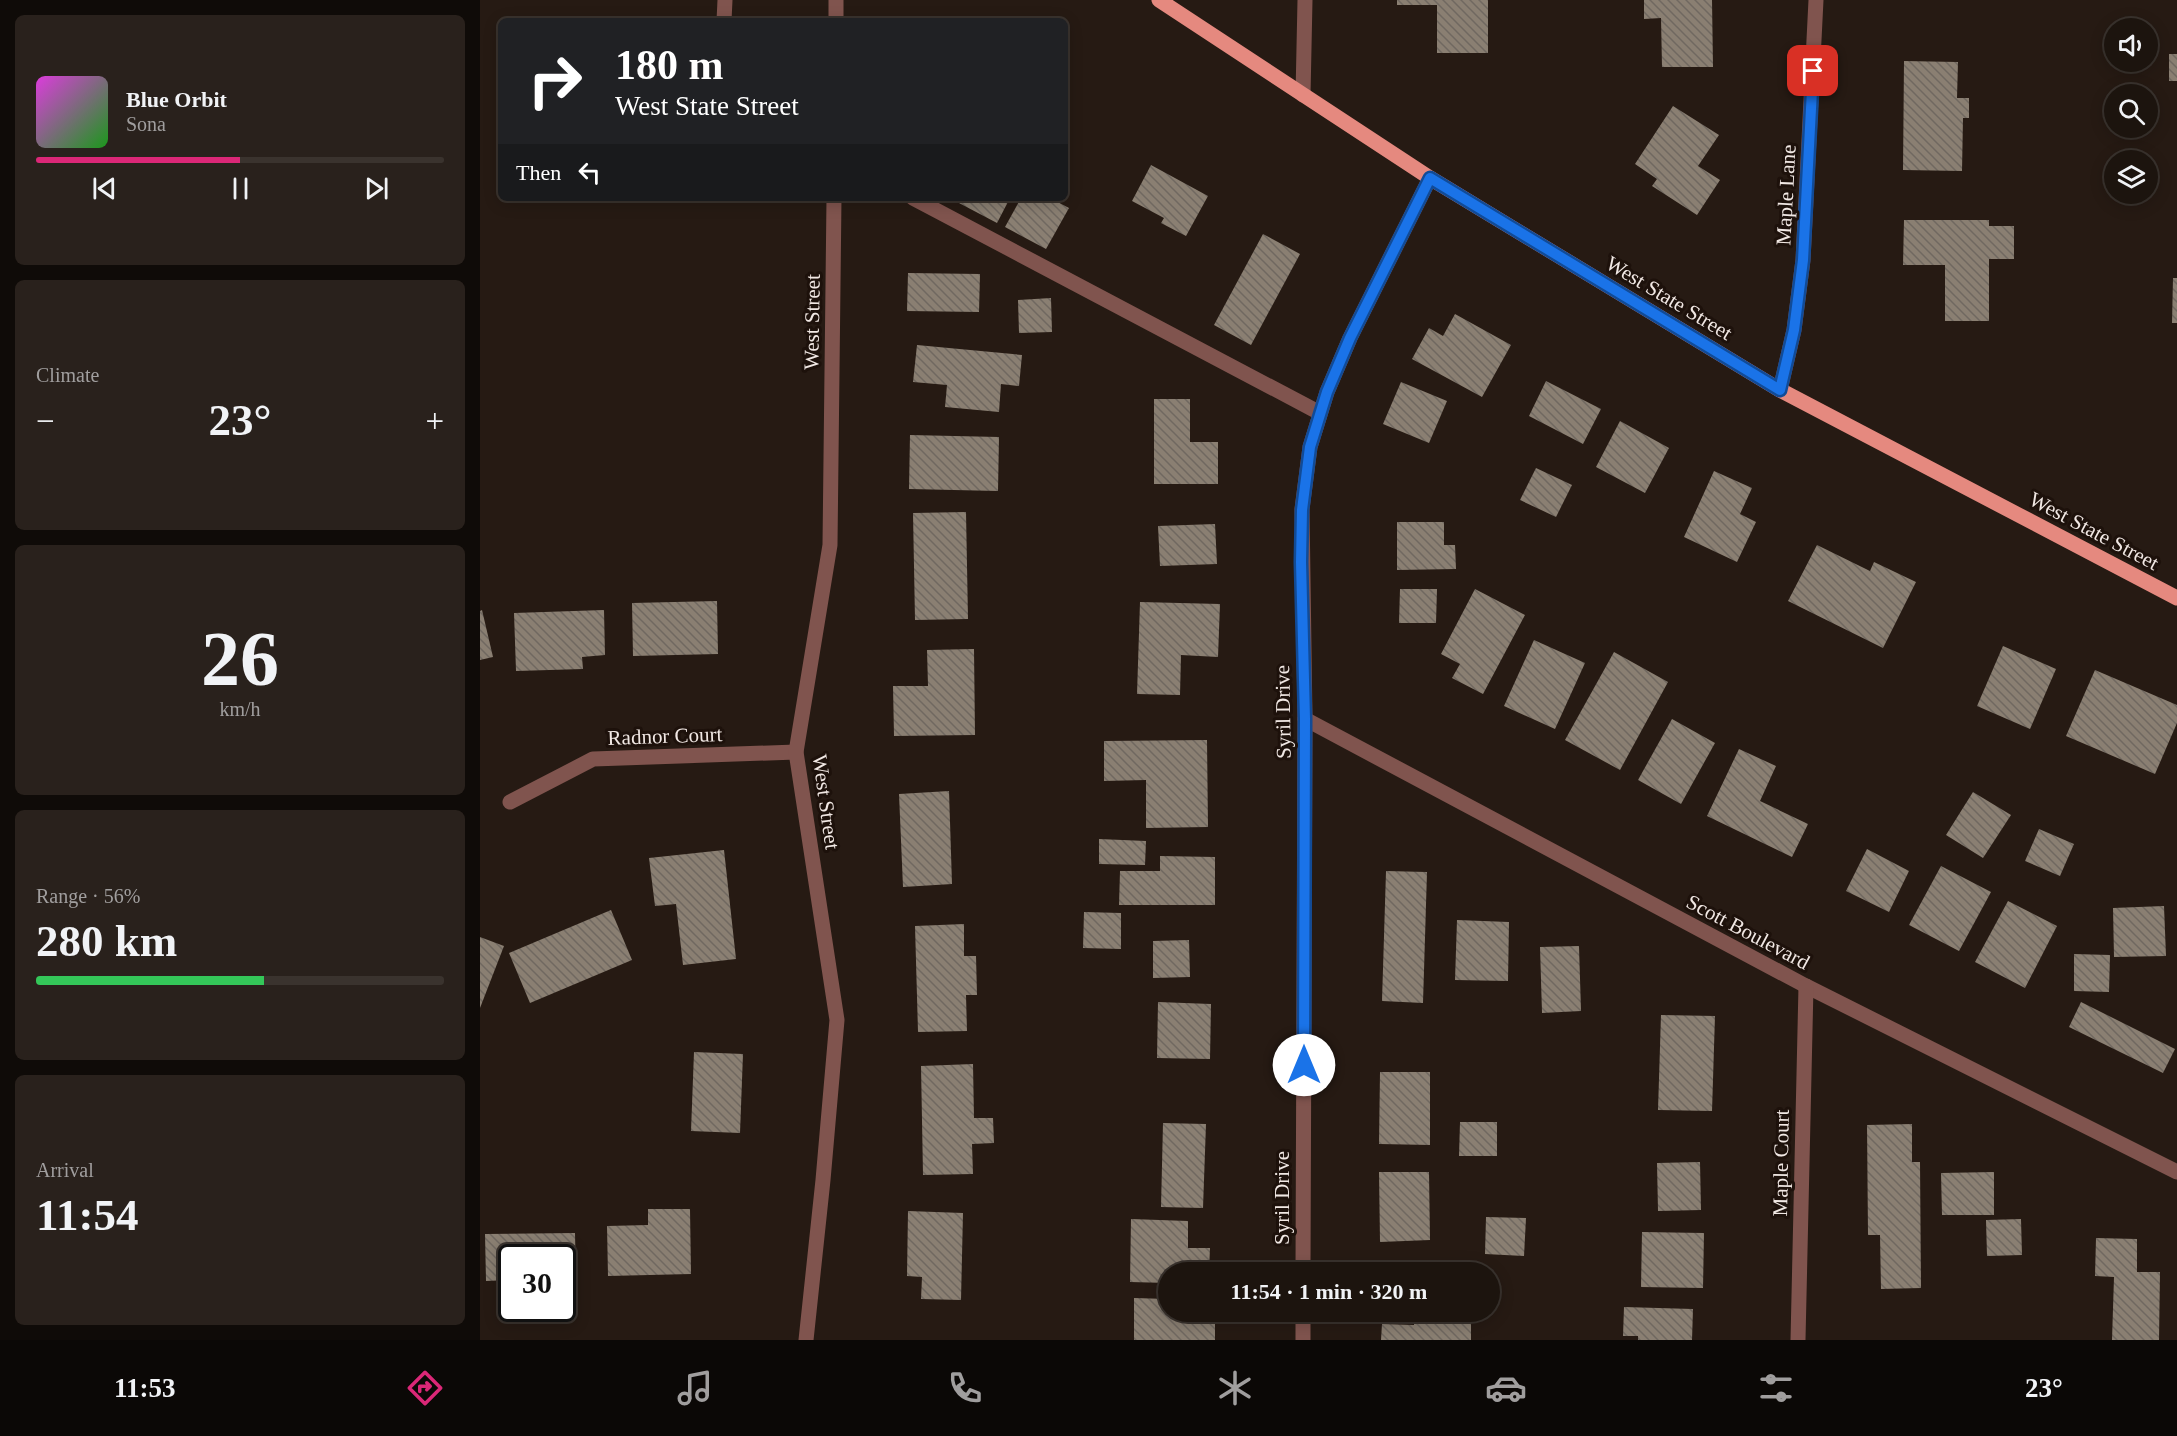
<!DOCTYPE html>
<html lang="en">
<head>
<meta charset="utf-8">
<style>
  :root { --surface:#1c140e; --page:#29211c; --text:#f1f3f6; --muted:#a09e9e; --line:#3a332e; --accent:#db2777 }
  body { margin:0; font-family:"Times New Roman",serif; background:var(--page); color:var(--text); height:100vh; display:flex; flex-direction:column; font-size:22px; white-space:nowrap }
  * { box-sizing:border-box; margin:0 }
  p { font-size:20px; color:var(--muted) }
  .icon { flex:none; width:33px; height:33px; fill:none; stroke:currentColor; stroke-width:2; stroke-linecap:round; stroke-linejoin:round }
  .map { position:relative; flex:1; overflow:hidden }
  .drawer { display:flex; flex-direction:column; gap:15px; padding:15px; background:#0f0b08; width:480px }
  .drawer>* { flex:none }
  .banner { position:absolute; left:18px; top:18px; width:570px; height:183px; border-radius:9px; box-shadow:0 3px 15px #0003,0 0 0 2px var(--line); background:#202124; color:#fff; overflow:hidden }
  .fabs { position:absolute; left:1624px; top:18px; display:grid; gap:12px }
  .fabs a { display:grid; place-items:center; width:54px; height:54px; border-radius:50%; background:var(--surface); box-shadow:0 3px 15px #0003,0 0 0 2px var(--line); font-size:30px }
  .speed { position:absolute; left:18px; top:1244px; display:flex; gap:12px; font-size:30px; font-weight:700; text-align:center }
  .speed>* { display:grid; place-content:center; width:78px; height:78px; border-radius:50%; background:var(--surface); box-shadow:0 3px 15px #0003,0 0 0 2px var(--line); line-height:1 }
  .speed .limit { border:3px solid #111; border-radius:9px; background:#fff; color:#111 }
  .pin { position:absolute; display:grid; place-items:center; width:51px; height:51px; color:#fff; margin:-26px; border-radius:12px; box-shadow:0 3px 9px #0006 }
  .me { position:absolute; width:66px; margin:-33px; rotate:0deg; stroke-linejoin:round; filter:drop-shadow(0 0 4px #0008) }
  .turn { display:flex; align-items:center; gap:21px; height:126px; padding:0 18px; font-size:27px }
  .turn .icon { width:78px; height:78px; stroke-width:2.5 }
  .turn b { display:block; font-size:42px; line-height:51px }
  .then { display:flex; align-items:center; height:57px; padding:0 18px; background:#0003; gap:12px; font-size:22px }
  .big { font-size:45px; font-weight:700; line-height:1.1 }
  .drawer .widget { flex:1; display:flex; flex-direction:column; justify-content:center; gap:9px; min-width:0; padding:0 21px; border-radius:9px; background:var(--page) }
  .drawer .dial { align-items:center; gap:0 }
  .dial b { font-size:78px; line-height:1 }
  .song { display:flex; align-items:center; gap:18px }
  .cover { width:72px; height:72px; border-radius:9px; background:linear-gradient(135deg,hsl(300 70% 55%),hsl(120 70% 35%)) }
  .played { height:6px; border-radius:3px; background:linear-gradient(90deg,var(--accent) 50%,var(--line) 50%) }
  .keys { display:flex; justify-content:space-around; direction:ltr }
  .heat { display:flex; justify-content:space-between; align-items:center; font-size:33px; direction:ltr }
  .charge { height:9px; border-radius:4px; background:linear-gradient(90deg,#34c759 56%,var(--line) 0) }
  .trip { position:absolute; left:678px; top:1262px; width:342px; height:60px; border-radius:30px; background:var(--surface); box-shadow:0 3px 15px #0003,0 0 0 2px var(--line); font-weight:700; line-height:60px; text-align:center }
  .dock { display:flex; height:96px; justify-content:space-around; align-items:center; background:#0b0806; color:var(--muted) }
  .dock .icon { width:42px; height:42px }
  .dock .selected { color:var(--accent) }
  .dock b { font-size:27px; color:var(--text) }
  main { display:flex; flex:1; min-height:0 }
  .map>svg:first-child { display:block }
  .building { fill:url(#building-back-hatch) }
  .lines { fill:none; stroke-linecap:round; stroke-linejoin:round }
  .service { stroke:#80544e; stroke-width:15 }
  .minor { stroke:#80544e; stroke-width:15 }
  .primary { stroke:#e5897f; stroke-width:15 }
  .route-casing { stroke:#114b97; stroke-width:15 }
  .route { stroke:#1a73e8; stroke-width:10 }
  .labels { text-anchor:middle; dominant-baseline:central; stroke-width:6; stroke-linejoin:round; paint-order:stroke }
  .street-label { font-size:21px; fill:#f1e8e4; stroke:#1d110b }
</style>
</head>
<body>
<main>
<section class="drawer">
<div class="widget">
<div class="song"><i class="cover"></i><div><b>Blue Orbit</b><p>Sona</p></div></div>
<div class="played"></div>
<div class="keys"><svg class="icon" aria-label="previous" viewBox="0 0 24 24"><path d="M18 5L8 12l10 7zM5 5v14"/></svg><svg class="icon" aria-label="pause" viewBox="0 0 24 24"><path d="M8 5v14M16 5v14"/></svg><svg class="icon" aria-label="next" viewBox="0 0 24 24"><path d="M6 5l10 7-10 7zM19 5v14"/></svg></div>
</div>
<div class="widget"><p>Climate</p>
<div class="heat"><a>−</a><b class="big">23°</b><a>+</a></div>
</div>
<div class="widget dial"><b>26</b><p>km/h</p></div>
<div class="widget"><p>Range · 56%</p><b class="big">280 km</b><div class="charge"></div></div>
<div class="widget"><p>Arrival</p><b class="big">11:54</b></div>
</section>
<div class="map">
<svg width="1697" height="1340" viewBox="0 0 1697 1340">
  <defs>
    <pattern id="building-back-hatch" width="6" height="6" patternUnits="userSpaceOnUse" patternTransform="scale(1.5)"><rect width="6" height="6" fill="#8a7f72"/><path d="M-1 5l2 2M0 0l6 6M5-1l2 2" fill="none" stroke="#706860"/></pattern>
  </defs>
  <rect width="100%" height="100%" fill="#261a13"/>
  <g class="building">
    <path d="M917,0H1008V53H957V5H917Z"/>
    <path d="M1164,0H1232L1233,67H1182L1181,18L1164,19Z"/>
    <rect x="1689" y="54" width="8" height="27"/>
    <path d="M1424,61L1478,62L1477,98H1489V118H1483L1482,171L1423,170Z"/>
    <path d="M1193,106L1239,135L1218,166L1240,180L1217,215L1172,186L1177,179L1155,164Z"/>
    <path d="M671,165L728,196L706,236L681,223L684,218L652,201Z"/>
    <path d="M482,198H530L517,223L479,203Z"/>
    <path d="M541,198H570L589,208L566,249L525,227Z"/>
    <path d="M1424,220H1509V226H1534V259H1509V321H1465V265H1423Z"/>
    <path d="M783,234L820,254L771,345L734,325Z"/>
    <path d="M428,273L500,274L499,312L427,311Z"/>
    <path d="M1693,278H1697V323H1692Z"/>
    <path d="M571,298L572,332L539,333L538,300Z"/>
    <path d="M975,314L1031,345L1002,397L932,359L949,328L963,336Z"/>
    <path d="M437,345L542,355L539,386L521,384L519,412L465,407L467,385L433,382Z"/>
    <path d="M1066,381L1121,409L1103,444L1049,416Z"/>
    <path d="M921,382L967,401L949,443L903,424Z"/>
    <path d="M674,399H710V442H738V484H674Z"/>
    <path d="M1140,421L1189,448L1165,493L1116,467Z"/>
    <path d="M430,435L519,437L518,491L429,489Z"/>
    <path d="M1056,468L1092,485L1076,517L1040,500Z"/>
    <path d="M1234,471L1272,488L1260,514L1276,522L1257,562L1204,537Z"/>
    <path d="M486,512L488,619L435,620L433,513Z"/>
    <path d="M917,522H964V545H975L976,569L917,570Z"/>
    <path d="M735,524L737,564L680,566L678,526Z"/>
    <path d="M1337,545L1390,571L1394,562L1436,582L1403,648L1308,601Z"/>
    <path d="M920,589H957L956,623H919Z"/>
    <path d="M995,589L1045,615L1003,694L972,678L980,664L961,654Z"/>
    <path d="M237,601L238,654L153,656L152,603Z"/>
    <path d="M660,602L740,604L738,657L701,655L700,695L657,694Z"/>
    <path d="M2,610L13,657L0,660V611Z"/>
    <path d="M124,610L125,655L102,657L103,669L36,671L34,613Z"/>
    <path d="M1054,640L1105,663L1075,729L1024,706Z"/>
    <path d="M1523,646L1576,669L1550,729L1497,706Z"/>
    <path d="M494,649L495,735L414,736L413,686H448L447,650Z"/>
    <path d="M1134,652L1188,682L1140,770L1085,740Z"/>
    <path d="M1615,670L1697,705V723L1675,774L1586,736Z"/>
    <path d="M1192,719L1235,743L1201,804L1158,780Z"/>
    <path d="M727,740L728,827L666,828V780L624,781V741Z"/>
    <path d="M1259,749L1296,766L1280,801L1328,824L1312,857L1227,816Z"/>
    <path d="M469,791L472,884L423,887L419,794Z"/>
    <path d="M1493,792L1531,815L1503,858L1466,835Z"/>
    <path d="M1559,829L1594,844L1580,876L1545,861Z"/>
    <path d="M619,839L666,841L665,865L619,864Z"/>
    <path d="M1387,849L1429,871L1409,912L1366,891Z"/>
    <path d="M244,850L256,959L203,965L196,904L175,906L169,858Z"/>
    <path d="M680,856L735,857V905H639L640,871H680Z"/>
    <path d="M1461,866L1511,892L1479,951L1429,925Z"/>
    <path d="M906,871L947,872L943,1003L902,1001Z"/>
    <path d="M1528,901L1577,926L1545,988L1495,962Z"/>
    <path d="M1684,906L1686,956L1634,957L1633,908Z"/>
    <path d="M131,910L152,960L50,1003L29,953Z"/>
    <path d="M604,912L641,913V949L603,948Z"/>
    <path d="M977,920L1029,922L1028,981L975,980Z"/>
    <path d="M484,924V956H496L497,995H486L487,1031L438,1032L435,926Z"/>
    <path d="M0,937L24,946L0,1008Z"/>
    <path d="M709,940L710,977L673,978V941Z"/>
    <path d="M1099,946L1101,1011L1062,1013L1060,947Z"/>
    <path d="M1594,954L1630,955L1629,992L1594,991Z"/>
    <path d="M678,1002L731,1004L730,1059L677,1058Z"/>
    <path d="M1601,1002L1695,1049L1683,1073L1589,1027Z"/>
    <path d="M1181,1015L1235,1016L1232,1111L1178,1110Z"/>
    <path d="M214,1052L263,1054L260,1133L211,1131Z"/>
    <path d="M493,1064L494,1118H513L514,1143L492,1144L493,1174L443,1175L441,1066Z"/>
    <path d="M900,1072H950V1145L899,1144Z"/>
    <path d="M980,1122H1017V1156H979Z"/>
    <path d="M683,1123L726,1124L723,1208L681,1207Z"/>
    <path d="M1432,1124V1162H1440L1441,1288L1401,1289L1400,1235H1388L1387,1125Z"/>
    <path d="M1220,1162L1221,1210L1178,1211L1177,1163Z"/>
    <path d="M899,1172H949L950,1240L900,1242Z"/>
    <path d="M1514,1172V1215H1462L1461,1173Z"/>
    <path d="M168,1209H210L211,1274L128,1276L127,1226L168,1225Z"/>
    <path d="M428,1211L483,1213L481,1300L441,1299L442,1277L427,1276Z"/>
    <path d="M1006,1217L1046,1218L1044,1256L1005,1254Z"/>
    <path d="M651,1219L708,1221V1248H730L729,1272H688V1283L650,1282Z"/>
    <path d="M1541,1219L1542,1255L1507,1256L1506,1220Z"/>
    <path d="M1162,1232L1224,1233L1223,1288L1161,1287Z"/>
    <path d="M95,1233L96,1279H82V1257H32V1280L6,1281L5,1234Z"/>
    <path d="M1616,1238L1657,1239V1272H1680L1679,1340H1632L1634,1277L1615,1276Z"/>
    <path d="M654,1298L688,1299V1311H705V1318H735V1340H654Z"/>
    <path d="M1144,1307L1213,1309L1212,1340H1158V1336H1143Z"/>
    <path d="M934,1311H991V1340H901L902,1324L934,1325Z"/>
  </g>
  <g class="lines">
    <g class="service">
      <path d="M244,21L245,0"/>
      <path d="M433,198L840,413"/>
    </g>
    <g class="minor">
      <path d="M356,21V0"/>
      <path d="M823,95L825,0"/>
      <path d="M1300,390L1314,330L1323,260L1336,0"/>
      <path d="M825,719L1326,986L1697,1172"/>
      <path d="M30,802L113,759L316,752"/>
      <path d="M823,1272L825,719L822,509L830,447L847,392L870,338L950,178"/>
      <path d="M326,1340L343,1180L357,1020L316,752L350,545L354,198"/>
      <path d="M823,1340V1311"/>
      <path d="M1318,1340L1326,986"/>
    </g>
    <path class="primary" d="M679,0L950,178L1300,390L1697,598"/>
  </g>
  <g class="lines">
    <g class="route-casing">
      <path id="route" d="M824,1065L825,719L821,562L822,510L830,447L847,392L870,338L950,178L1300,390L1314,330L1323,260L1333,71"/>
    </g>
    <use href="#route" class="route"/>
  </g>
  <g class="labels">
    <g class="street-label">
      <text transform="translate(1306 195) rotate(-87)">Maple Lane</text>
      <text transform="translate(1189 298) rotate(31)">West State Street</text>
      <text transform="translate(332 322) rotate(-89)">West Street</text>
      <text transform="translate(1614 531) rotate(28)">West State Street</text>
      <text transform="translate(803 712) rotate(-91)">Syril Drive</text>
      <text transform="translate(185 736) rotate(-2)">Radnor Court</text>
      <text transform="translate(346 802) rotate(82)">West Street</text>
      <text transform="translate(1268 932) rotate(28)">Scott Boulevard</text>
      <text transform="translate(1301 1163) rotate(-89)">Maple Court</text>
      <text transform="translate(802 1198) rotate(-90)">Syril Drive</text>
    </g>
  </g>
</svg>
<div class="fabs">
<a><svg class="icon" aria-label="sound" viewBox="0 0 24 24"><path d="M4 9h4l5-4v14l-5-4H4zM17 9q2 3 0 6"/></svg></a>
<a><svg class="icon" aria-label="search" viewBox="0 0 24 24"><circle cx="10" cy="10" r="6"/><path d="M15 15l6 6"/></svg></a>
<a><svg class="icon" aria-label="layers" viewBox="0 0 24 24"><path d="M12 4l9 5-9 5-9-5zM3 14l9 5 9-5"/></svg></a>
</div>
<div class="speed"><div class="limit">30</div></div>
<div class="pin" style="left:1333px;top:71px;background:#d93025"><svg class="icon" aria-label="arrive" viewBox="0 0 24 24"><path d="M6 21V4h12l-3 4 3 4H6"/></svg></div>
<svg class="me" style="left:824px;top:1065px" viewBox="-20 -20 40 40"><circle r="19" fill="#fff"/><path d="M0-13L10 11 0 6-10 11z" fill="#1a73e8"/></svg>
<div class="trip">11:54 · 1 min · 320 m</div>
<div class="banner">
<div class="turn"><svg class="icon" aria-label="right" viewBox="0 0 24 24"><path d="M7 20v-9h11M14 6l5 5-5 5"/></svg><div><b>180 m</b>West State Street</div></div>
<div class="then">Then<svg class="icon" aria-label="left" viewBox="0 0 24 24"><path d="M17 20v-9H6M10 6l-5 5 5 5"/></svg></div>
</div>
</div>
</main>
<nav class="dock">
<b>11:53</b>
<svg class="icon selected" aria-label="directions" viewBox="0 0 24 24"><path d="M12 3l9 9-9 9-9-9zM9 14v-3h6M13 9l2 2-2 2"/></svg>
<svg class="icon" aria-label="music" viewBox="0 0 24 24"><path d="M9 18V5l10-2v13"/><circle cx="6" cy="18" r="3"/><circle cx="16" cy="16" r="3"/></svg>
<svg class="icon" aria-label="phone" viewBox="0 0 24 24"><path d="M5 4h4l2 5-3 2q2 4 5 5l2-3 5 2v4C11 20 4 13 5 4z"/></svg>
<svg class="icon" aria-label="climate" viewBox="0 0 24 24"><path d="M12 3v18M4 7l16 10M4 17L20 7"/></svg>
<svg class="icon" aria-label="car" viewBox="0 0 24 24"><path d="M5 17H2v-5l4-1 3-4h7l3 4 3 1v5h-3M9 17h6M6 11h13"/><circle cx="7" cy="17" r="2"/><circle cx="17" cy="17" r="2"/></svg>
<svg class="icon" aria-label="filters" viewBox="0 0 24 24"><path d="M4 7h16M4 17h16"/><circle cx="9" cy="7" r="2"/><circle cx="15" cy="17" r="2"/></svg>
<b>23°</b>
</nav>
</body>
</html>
